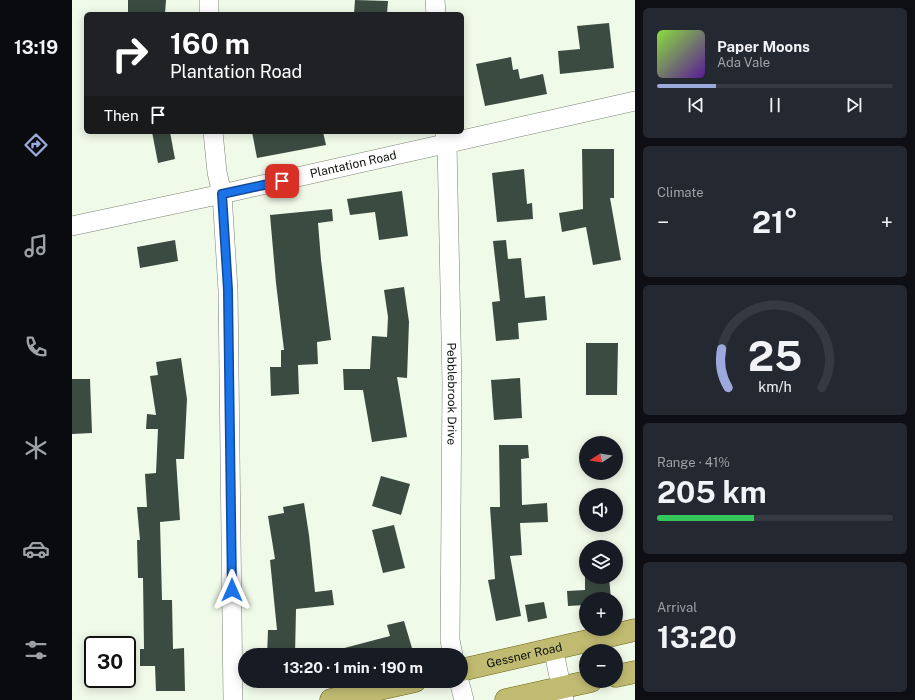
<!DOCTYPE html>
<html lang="en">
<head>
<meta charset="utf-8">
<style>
  :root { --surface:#171b24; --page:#242831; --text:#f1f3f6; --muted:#9ea1a6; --line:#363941; --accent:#9ca9dd }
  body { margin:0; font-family:"Public Sans",sans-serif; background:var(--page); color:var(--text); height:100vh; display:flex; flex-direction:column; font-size:15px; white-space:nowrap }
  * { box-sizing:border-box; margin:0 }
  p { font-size:13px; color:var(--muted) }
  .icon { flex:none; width:22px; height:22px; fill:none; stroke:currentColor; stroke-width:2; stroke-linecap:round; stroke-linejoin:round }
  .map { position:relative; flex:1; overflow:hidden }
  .sheet { display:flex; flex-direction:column; gap:8px; padding:8px; background:#0d0f14; width:280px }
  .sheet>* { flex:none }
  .hud { position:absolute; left:12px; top:12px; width:380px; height:122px; border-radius:6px; box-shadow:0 2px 10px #0003; background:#202124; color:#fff; overflow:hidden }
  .needle { width:26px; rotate:258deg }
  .fabs { position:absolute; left:507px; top:436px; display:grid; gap:8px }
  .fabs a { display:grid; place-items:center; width:44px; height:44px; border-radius:50%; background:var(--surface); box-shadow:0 2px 10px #0003; font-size:20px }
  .speed { position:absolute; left:12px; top:636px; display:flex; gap:8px; font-size:20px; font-weight:700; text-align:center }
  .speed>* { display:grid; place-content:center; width:52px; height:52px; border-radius:50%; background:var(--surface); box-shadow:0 2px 10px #0003; line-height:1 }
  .speed .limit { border:2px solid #111; border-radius:6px; background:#fff; color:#111 }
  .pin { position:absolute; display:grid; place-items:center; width:34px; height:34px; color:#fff; margin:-17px; border-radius:8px; box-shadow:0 2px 6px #0006 }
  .me { position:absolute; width:44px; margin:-22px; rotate:0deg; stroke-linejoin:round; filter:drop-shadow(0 0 3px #0008) }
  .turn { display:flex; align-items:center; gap:14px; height:84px; padding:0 20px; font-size:18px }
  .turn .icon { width:52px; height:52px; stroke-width:2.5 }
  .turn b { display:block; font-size:28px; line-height:34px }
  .then { display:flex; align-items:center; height:38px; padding:0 20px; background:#0003; gap:8px; font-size:15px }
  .big { font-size:30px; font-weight:700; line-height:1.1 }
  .sheet .card { flex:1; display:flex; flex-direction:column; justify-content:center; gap:6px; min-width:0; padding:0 14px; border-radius:6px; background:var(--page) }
  .sheet .dial { align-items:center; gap:0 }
  .dial svg { height:104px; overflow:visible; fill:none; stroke:var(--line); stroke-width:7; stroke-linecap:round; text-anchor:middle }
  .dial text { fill:var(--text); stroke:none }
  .song { display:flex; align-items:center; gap:12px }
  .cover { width:48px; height:48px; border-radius:6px; background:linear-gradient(135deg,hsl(90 70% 55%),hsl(270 70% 35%)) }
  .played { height:4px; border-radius:2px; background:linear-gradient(90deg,var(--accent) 25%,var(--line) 25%) }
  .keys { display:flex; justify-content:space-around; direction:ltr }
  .heat { display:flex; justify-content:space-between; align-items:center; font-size:22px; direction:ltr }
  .charge { height:6px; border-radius:3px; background:linear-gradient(90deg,#34c759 41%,var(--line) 0) }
  .trip { position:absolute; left:166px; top:648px; width:230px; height:40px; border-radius:20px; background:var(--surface); box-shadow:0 2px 10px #0003; font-weight:700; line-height:40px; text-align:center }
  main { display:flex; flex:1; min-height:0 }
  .tab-bar { display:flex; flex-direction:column; width:72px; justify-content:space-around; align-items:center; background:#090b0e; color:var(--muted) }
  .tab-bar .icon { width:28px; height:28px }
  .tab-bar .active { color:var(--accent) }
  .tab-bar b { font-size:18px; color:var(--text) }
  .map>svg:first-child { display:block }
  .building { fill:#3b4b41 }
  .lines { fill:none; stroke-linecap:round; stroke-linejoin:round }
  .minor-casing { stroke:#798273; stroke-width:20 }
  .major-casing { stroke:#676211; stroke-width:23 }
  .minor { stroke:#fff; stroke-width:19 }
  .major { stroke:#c1bb72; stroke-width:22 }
  .route-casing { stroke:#114b97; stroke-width:10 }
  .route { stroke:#1a73e8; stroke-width:7 }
  .labels { text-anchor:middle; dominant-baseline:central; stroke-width:4; stroke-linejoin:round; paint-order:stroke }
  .street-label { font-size:12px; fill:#0d110b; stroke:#fff }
</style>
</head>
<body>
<main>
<nav class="tab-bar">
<b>13:19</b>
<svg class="icon active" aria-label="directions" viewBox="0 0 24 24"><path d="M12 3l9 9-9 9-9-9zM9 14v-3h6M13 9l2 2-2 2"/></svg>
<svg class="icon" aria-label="music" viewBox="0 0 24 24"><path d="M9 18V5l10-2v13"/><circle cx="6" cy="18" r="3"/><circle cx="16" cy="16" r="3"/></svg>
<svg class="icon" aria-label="phone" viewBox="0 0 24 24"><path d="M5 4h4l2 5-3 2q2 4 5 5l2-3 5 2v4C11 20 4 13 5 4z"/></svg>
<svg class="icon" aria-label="climate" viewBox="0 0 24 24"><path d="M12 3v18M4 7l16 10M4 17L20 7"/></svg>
<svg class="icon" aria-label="car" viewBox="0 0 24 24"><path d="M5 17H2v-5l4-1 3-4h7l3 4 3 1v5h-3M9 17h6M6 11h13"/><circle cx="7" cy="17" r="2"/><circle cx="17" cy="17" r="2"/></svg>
<svg class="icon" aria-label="filters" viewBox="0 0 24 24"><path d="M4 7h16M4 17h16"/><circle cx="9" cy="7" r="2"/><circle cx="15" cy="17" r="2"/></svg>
</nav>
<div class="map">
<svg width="563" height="700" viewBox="0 0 563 700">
  <rect width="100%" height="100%" fill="#f0fae9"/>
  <g class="building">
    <path d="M56,0H94L93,14H56Z"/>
    <path d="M283,0L316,1L315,14H282Z"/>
    <path d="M537,23L542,68L488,74L486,51L508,49L505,26Z"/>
    <path d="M439,57L441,70L446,69L448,79L471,74L475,94L413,106L404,64Z"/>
    <path d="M80,132H98L103,159L86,163Z"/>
    <path d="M180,132H251L254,145L185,158Z"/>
    <path d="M510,149H542V198H538L549,260L521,265L514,227L490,232L487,213L511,209Z"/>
    <path d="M452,169L455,204L460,203L461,219L425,222L420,173Z"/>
    <path d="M330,191L336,236L307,240L303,212L278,215L275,199Z"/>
    <path d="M260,209L261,221L246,223L249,260L259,340L245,342L246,364L226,365L227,394L199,396L198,367H209V350H212L204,283L198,215Z"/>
    <path d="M103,240L106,261L68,268L65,247Z"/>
    <path d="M434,240L436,259L449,258L453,298L473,296L475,320L446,323L447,339L424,341L420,302L428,301L421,241Z"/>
    <path d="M332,287L337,322L335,378L325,377L335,437L300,442L291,390H272L271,369H298L300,336L315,337L316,317L312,290Z"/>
    <path d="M514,343H546L545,395H514Z"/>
    <path d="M109,358L115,399L112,459H104L108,520L88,522L90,600H100L101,649L112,648L113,691H84L83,666H68V649H72L71,578H66L65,540H68L65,507H75L73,474L84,473L86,429H74L75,414L84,415L78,376L86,375L84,362Z"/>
    <path d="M448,378L450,418L422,420L419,380Z"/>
    <path d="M0,379H18L20,433L0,434Z"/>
    <path d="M427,445H456L457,458L449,459L450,505L475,503L476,522L448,523L450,555L438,556L449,616L424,621L416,580L423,579L418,507H428Z"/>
    <path d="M309,476L338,484L329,515L300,506Z"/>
    <path d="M232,503L237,535L243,592L260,590L262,605L224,609L223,655H195L196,630H205L198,560L203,559L196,516L212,513L211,507Z"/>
    <path d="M322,525L333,568L311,573L300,530Z"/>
    <path d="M513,577H537L539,599H514V605L496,606L495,591L513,590Z"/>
    <path d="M472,602L475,618L456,622L453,605Z"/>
    <path d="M332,621L340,648L314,655H262L261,651L318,636L315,625Z"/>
  </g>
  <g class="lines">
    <g class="minor-casing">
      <g id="minor">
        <path d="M137,0V14"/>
        <path d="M363,0L364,14"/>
        <path d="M141,132L145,172L150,194L156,290L161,700"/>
        <path id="s1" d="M373,132L375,143L380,384L378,640L381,655"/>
        <path id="s2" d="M0,226L150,194L563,101"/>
        <path d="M481,648L492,700"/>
        <path d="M387,681L392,700"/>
      </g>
    </g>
    <g class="major-casing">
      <g id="major">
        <path id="s3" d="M389,670L563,630"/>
        <path d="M544,676L563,672"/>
        <path d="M259,700L343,681"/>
        <path d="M434,700L519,681"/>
      </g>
    </g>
    <use href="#minor" class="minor"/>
    <use href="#major" class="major"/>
  </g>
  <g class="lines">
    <g class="route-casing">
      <path id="route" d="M160,590L156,290L150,194L210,181"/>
    </g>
    <use href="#route" class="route"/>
  </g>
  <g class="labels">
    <g class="street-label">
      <text stroke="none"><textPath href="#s2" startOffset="288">Plantation Road</textPath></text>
      <text stroke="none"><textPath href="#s1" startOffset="262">Pebblebrook Drive</textPath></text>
      <text stroke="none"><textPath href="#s3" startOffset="65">Gessner Road</textPath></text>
    </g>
  </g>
</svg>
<div class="fabs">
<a><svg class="needle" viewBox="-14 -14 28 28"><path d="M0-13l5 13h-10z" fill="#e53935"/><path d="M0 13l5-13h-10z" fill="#9ea1a6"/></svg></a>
<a><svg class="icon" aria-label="sound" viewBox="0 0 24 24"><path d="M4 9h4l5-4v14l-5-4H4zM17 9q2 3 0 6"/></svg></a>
<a><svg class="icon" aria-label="layers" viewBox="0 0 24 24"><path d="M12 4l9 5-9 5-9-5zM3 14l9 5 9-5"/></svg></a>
<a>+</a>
<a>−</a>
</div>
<div class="speed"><div class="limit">30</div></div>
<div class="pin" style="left:210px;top:181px;background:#d93025"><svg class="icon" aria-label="arrive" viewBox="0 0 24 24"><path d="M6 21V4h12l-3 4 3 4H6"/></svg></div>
<svg class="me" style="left:160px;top:590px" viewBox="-20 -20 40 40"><path d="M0-17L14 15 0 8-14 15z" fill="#1a73e8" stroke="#fff" stroke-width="4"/></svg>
<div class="trip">13:20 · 1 min · 190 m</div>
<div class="hud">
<div class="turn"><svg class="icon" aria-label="right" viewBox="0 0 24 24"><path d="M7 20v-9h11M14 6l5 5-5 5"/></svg><div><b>160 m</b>Plantation Road</div></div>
<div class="then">Then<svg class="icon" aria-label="arrive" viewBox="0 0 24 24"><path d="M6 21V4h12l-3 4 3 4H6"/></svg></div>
</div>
</div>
<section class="sheet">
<div class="card">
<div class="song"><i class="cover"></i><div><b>Paper Moons</b><p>Ada Vale</p></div></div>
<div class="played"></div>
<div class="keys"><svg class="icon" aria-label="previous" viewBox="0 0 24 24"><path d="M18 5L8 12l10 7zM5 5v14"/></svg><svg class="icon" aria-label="pause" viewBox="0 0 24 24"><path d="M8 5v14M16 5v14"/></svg><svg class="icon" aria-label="next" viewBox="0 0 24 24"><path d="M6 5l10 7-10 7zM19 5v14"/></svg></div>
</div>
<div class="card"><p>Climate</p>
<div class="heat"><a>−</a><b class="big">21°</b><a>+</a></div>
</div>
<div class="card dial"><svg viewBox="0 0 100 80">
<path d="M14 69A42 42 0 1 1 86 69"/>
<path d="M14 69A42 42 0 0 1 9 39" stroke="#9ca9dd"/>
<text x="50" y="56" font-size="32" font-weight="700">25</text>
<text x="50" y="72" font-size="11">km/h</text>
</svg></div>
<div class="card"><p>Range · 41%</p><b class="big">205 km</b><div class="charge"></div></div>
<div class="card"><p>Arrival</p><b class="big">13:20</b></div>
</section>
</main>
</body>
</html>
